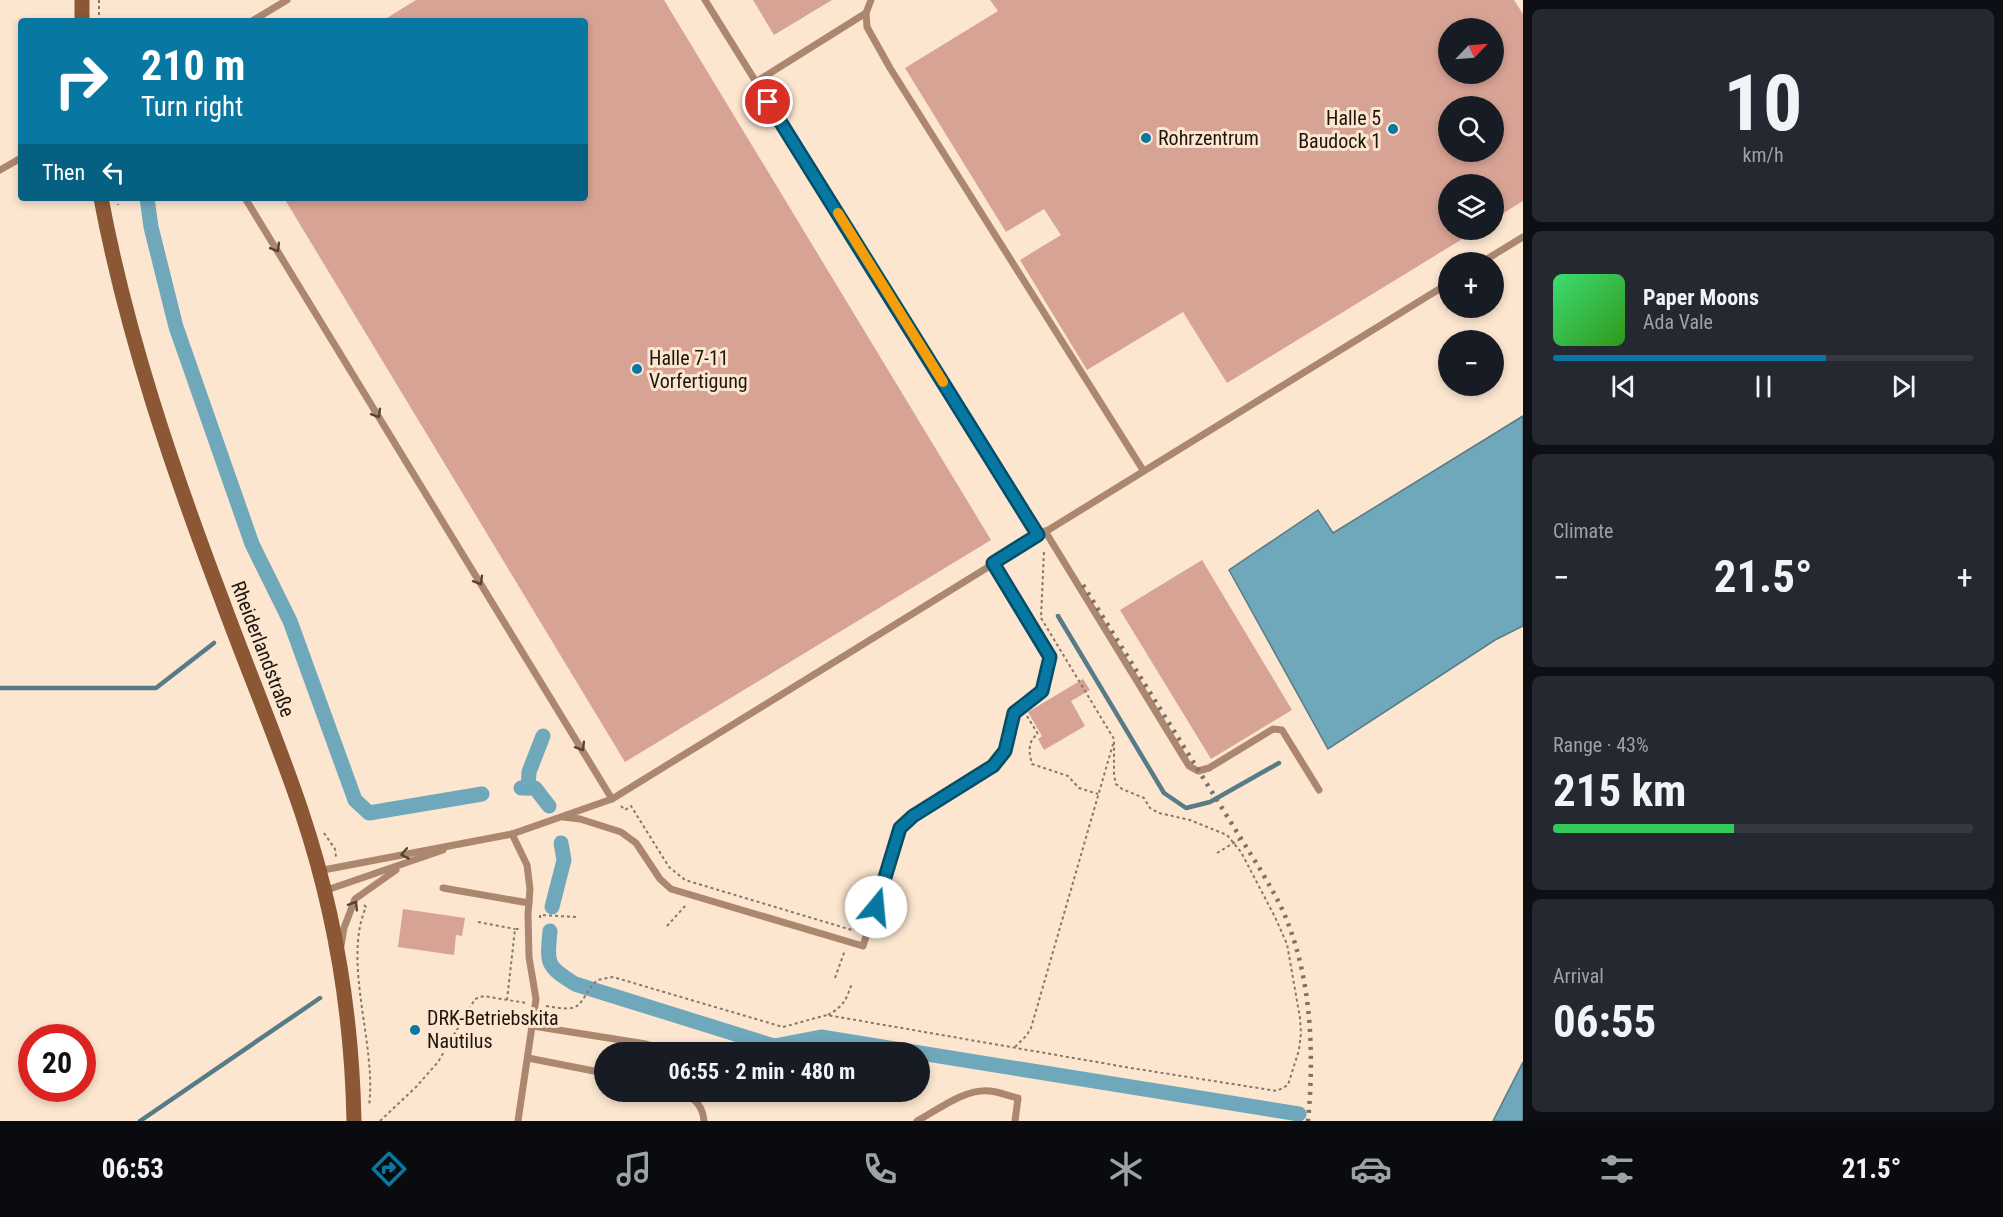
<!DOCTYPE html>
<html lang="en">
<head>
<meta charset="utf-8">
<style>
  :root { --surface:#171b24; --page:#242831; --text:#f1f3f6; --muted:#9ea1a6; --line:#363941; --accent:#0878a2 }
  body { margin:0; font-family:"Roboto Condensed",sans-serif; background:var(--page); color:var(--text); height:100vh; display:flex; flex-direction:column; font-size:22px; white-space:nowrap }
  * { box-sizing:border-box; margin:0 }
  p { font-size:20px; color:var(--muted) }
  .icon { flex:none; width:33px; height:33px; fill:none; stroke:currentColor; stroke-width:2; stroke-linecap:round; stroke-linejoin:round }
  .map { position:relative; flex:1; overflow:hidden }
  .side { display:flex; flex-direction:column; gap:9px; padding:9px; background:#0d0f14; width:480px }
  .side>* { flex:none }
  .top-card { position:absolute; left:18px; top:18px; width:570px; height:183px; border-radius:6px; box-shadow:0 3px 9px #0003; background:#0878a2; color:#fff; overflow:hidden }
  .needle { width:39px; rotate:65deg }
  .fabs { position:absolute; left:1438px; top:18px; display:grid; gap:12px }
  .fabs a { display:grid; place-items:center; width:66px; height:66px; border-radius:50%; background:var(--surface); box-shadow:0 3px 9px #0003; font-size:30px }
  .speed { position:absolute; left:18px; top:1024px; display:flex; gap:12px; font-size:30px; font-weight:700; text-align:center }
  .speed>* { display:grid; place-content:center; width:78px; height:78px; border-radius:50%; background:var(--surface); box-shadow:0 3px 9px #0003; line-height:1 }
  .speed .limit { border:9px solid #d22; background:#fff; color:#111 }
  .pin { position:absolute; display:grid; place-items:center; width:51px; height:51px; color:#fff; margin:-26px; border:3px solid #fff; border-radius:50%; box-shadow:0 2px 6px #0007 }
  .me { position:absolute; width:66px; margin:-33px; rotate:17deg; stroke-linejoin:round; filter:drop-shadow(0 0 4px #0008) }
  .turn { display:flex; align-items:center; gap:21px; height:126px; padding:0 24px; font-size:27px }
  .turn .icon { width:78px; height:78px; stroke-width:2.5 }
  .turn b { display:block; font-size:42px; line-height:51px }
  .then { display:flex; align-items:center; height:57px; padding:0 24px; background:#0003; gap:12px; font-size:22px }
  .big { font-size:45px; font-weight:700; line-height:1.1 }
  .side .tile { flex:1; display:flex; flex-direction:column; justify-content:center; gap:9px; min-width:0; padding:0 21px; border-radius:9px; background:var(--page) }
  .side .dial { align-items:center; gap:0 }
  .dial b { font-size:78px; line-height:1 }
  .song { display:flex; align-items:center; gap:18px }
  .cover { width:72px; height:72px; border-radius:9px; background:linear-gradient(135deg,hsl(140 70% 55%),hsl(110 70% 35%)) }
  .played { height:6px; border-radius:3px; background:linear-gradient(90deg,var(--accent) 65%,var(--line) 65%) }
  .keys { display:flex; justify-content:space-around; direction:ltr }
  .heat { display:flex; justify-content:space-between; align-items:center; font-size:33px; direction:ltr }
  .charge { height:9px; border-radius:4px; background:linear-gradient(90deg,#34c759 43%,var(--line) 0) }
  .trip { position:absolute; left:594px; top:1042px; width:336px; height:60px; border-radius:30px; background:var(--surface); box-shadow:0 3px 9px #0003; font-weight:700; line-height:60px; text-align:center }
  .menu { display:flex; height:96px; justify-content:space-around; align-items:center; background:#090b0e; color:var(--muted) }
  .menu .icon { width:42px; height:42px }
  .menu .selected { color:var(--accent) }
  .menu b { font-size:27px; color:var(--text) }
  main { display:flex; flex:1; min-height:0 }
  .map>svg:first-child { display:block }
  .water { fill:#6fa8bb; stroke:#577c87; stroke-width:1.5 }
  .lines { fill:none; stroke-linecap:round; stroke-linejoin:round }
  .stream { stroke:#577c87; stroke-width:4.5 }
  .canal { stroke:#6fa8bb; stroke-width:15 }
  .building { fill:#d7a394; fill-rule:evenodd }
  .path { stroke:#867869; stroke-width:2; stroke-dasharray:3 3; stroke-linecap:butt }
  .service { stroke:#ac8770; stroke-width:7 }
  .secondary { stroke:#8b5734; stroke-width:15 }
  .rail { stroke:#7f7163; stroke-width:4.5; stroke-dasharray:3 6; stroke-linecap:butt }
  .oneway { stroke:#574335 }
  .route-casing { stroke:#054e69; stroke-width:15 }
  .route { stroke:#0878a2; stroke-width:10 }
  .slow { stroke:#f59e0b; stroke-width:10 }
  .poi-dot { fill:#0878a2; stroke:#fce6d0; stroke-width:2 }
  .labels { text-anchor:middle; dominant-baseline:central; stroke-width:6; stroke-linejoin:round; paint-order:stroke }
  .poi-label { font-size:20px; fill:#1e160e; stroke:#fce6d0; text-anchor:start }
  .street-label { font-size:20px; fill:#1e160e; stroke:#fce6d0 }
</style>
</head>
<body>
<main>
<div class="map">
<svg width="1523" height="1121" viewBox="0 0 1523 1121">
  <rect width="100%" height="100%" fill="#fce6d0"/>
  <g class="water">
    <path d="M1523,416V626L1495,640L1328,749L1229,570L1318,510L1333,533Z"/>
    <path d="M1523,1062V1121H1493Z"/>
  </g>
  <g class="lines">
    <g class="stream">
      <path d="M1058,616L1164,793L1186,808L1210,802L1279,763"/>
      <path d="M0,688H156L214,643"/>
      <path d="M140,1121L320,998"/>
    </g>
    <g class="canal">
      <path d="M147,198L151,227L176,327L252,544L290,621L355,800L369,813L482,794"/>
      <path d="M521,788H535L549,806"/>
      <path d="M528,788L529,772L543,736"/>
      <path d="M552,907L564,860L561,843"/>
      <path d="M550,931C547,964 546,966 575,984L774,1046L821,1037L1299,1114"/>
    </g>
  </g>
  <g class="building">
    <path d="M416,0H664L991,540L625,762L284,198H585V21H382Z"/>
    <path d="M753,0H832L774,35Z"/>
    <path d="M990,0H1514L1523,14V201L1494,219V184H1449V230H1477L1227,383L1183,312L1087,370L1020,260L1061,235L1044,209L1006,232L905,68L998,11ZM1449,28H1494V74H1449ZM1449,106H1494V152H1449Z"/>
    <path d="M1202,560L1292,710L1211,759L1120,610Z"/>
    <path d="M1083,679L1090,690L1071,701L1085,726L1044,750L1038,739L1042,736L1028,712Z"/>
    <path d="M403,909L465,918L462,936L456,935L454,955L398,947Z"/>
  </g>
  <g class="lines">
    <g class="path">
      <path d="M99,0V21"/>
      <path d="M118,198V205"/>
      <path d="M1027,716L1038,734C1027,741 1029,753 1032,764L1068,776L1079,788L1098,794"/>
      <path d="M621,806L625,810L631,806L669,867L685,880L852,930L855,928L870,884"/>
      <path d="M324,833L335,849L336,857"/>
      <path d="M1217,853L1240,839"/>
      <path d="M364,905L366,907C342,963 377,1045 369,1106"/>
      <path d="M540,918V915L576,917"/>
      <path d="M478,922L515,929"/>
      <path d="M667,926L686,905"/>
      <path d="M835,978L845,950"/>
      <path d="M507,1000L515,929H519"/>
      <path d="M546,1006C586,1013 575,1005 597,980L613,977L783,1027L827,1015L1131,1068L1277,1091L1288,1085L1299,1050L1301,1033L1300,1018L1287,944L1275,917L1241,852L1227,835L1190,820L1159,813L1150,808L1144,798L1122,789L1116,784L1114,775V739L1041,618L1044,551"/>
      <path d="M828,1015C844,1006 846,1000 852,983"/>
      <path d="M1015,1047L1027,1035L1031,1028L1113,744"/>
      <path d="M380,1121L416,1087L438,1062L475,999L484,996L526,1003"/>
    </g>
    <g class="service">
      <path d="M705,0L1038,535"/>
      <path d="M871,0L866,13L867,27L890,68L1143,470"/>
      <path d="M252,21L287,0"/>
      <path d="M756,82L866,13"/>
      <path d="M0,170L21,158"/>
      <path d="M245,198L612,799"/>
      <path d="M1482,262L1523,237"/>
      <path d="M1045,531L1189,766L1198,771L1209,768L1273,729L1282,730L1319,790"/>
      <path d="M563,817L580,819L621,832L636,843L660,879L671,889L863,946L900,828L913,816L993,766L1005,751L1014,713L1042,691L1050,657L993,563"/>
      <path d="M512,834L527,865L530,889L528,914L529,957L536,999L518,1121"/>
      <path d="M318,871L512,834L612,799L1449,283"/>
      <path d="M443,888L529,903"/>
      <path d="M324,891L443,850"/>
      <path d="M341,946L344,928L355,899L396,870"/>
      <path d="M533,1026L646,1044L677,1053"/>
      <path d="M528,1058L604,1073"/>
      <path d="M684,1092C695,1100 703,1106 704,1121"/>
      <path d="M917,1121C938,1110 965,1088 990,1091C999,1092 1009,1096 1018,1098L1015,1121"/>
    </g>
    <g class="secondary">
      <path d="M82,0V21"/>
      <path d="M101,198C127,336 172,468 222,600C248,671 278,741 302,813C335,912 352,1017 354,1121"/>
    </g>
    <path class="rail" d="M1083,585L1260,869C1271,888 1282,906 1289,926C1312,987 1314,1057 1308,1121"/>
  </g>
  <defs><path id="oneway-chevron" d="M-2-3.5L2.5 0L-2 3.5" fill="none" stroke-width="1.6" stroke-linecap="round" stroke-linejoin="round" transform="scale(1.5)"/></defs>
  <g class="oneway">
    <use href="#oneway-chevron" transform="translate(276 248) rotate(59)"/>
    <use href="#oneway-chevron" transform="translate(377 414) rotate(59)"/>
    <use href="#oneway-chevron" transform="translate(479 581) rotate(59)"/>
    <use href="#oneway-chevron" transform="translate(581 747) rotate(59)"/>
    <use href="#oneway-chevron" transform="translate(405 854) rotate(169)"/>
    <use href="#oneway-chevron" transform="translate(354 905) rotate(-58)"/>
  </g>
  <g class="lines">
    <g class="route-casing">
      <path id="route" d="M768,102L1038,535L993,563L1050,657L1042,691L1014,713L1005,751L993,766L913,816L900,828L876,907"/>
    </g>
    <use href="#route" class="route"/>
    <path class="slow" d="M838,213L943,382"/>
  </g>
  <g class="poi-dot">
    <circle cx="1393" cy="129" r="6"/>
    <circle cx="1146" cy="138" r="6"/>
    <circle cx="637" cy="369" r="6"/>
    <circle cx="415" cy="1030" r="6"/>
  </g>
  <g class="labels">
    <g class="poi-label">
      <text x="1381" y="118" text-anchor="end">Halle 5<tspan x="1381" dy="23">Baudock 1</tspan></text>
      <text x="1158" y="138">Rohrzentrum</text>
      <text x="649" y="358">Halle 7-11<tspan x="649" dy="23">Vorfertigung</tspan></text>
      <text x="427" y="1018">DRK-Betriebskita<tspan x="427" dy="23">Nautilus</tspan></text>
    </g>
    <g class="street-label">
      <text transform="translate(263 649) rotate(69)">Rheiderlandstraße</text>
    </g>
  </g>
</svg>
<div class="fabs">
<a><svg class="needle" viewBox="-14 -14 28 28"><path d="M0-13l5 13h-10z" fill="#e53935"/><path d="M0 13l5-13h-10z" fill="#9ea1a6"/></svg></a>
<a><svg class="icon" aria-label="search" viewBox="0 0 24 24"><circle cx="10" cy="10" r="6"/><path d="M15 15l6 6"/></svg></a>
<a><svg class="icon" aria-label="layers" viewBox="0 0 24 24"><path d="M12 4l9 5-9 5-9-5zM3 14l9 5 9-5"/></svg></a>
<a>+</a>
<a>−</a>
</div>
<div class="speed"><div class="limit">20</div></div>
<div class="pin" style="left:768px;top:102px;background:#d93025"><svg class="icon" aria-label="arrive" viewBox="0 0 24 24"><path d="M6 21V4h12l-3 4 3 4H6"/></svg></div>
<svg class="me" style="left:876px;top:907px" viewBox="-20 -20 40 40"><circle r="19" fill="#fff"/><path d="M0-13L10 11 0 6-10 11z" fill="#0878a2"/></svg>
<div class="trip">06:55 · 2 min · 480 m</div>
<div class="top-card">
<div class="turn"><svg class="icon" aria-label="right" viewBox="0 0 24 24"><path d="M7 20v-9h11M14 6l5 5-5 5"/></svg><div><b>210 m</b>Turn right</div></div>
<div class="then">Then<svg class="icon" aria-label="left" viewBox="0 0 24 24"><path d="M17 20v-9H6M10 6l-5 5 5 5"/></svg></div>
</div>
</div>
<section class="side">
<div class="tile dial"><b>10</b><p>km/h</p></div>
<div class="tile">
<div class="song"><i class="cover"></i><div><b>Paper Moons</b><p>Ada Vale</p></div></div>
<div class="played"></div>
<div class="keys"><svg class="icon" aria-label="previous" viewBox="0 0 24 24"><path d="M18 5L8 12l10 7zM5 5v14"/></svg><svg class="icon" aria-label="pause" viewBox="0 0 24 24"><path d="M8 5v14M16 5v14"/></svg><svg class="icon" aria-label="next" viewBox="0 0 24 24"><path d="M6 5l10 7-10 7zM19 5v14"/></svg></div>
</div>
<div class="tile"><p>Climate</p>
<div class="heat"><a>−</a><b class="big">21.5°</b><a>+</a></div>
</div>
<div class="tile"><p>Range · 43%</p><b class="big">215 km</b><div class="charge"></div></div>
<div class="tile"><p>Arrival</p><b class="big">06:55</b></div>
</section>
</main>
<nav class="menu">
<b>06:53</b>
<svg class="icon selected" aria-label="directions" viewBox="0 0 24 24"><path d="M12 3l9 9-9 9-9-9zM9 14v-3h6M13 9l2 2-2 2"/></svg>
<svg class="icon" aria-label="music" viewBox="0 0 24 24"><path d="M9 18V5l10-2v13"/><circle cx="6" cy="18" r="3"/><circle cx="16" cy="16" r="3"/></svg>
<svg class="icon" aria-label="phone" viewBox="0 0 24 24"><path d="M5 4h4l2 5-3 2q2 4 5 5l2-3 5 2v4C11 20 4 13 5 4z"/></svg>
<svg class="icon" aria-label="climate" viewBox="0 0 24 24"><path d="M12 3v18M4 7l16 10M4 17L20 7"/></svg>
<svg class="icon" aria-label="car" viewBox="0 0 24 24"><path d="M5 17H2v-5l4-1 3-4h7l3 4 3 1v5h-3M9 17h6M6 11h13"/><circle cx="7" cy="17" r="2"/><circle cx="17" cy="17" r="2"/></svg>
<svg class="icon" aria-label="filters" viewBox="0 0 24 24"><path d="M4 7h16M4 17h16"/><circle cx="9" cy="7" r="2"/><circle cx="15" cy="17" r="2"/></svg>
<b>21.5°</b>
</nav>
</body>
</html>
